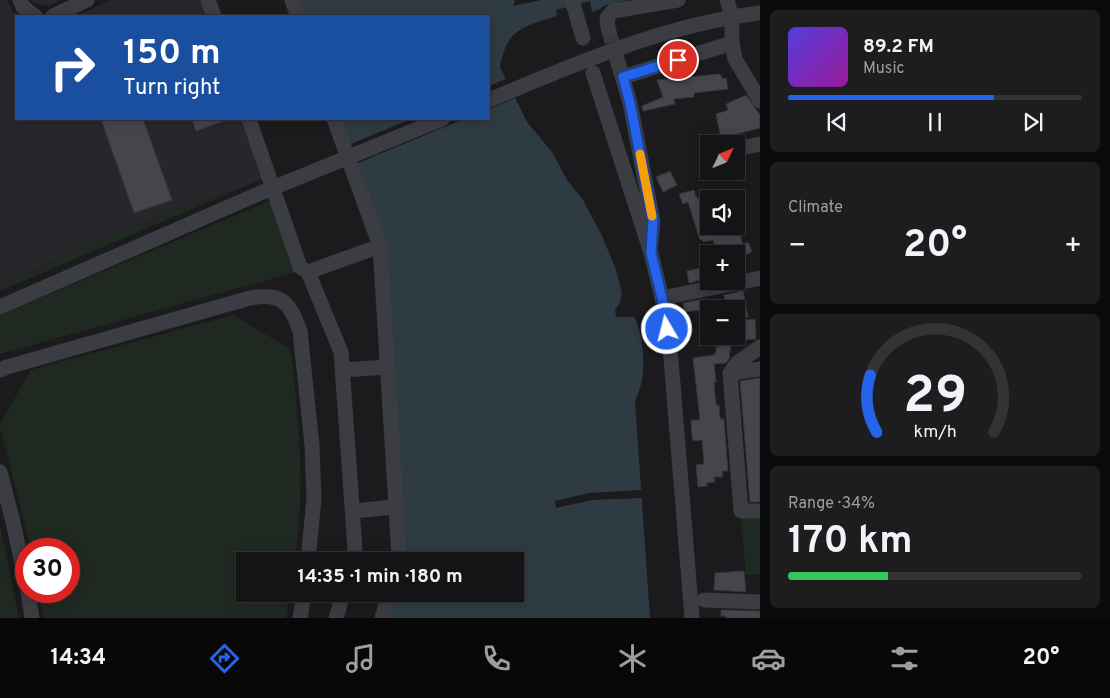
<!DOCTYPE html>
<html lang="en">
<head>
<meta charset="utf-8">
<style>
  :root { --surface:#141416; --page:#1d1d1f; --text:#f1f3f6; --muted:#9d9ea1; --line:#333335; --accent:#2563eb }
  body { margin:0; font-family:Overpass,sans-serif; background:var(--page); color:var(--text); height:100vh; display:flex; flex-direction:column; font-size:19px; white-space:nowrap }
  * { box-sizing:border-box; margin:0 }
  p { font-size:16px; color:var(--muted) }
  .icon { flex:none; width:28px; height:28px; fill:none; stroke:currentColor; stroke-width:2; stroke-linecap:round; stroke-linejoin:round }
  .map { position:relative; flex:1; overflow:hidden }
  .side { display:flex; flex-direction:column; gap:10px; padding:10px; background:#0b0b0c; width:350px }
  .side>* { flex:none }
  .banner { position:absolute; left:15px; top:15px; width:475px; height:105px; border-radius:0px; box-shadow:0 2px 12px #0003,0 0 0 1px var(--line); background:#1a4fa0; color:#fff; overflow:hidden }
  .needle { width:32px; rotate:47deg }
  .buttons { position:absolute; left:700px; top:135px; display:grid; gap:10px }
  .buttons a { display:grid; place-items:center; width:45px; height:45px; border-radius:0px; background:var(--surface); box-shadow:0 2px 12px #0003,0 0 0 1px var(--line); font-size:25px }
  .speed { position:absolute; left:15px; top:538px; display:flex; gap:10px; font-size:25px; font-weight:700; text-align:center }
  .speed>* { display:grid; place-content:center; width:65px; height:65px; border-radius:50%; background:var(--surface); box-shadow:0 2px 12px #0003,0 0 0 1px var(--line); line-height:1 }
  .speed .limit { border:8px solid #d22; background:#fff; color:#111 }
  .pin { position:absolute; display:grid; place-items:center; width:42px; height:42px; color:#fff; margin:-21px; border:2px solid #fff; border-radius:50%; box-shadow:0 1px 5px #0007 }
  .me { position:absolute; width:55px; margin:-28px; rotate:352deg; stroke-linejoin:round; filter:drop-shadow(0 0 4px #0008) }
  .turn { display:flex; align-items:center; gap:18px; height:105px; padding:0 25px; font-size:22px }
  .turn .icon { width:65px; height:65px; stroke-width:2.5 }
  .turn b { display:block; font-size:35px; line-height:42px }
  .big { font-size:38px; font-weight:700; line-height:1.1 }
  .side .widget { flex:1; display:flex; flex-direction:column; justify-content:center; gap:8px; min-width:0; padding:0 18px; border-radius:8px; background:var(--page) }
  .side .dial { align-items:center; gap:0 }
  .dial svg { height:130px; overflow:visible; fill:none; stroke:var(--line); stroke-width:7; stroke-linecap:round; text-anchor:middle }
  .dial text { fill:var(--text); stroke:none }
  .song { display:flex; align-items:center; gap:15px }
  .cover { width:60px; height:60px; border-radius:8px; background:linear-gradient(135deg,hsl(250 70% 55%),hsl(300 70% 35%)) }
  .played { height:5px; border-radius:2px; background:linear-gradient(90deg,var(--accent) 70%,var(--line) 70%) }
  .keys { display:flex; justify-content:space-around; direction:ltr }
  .heat { display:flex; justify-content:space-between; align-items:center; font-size:28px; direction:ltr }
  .charge { height:8px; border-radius:4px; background:linear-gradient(90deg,#34c759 34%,var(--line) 0) }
  .trip { position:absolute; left:236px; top:552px; width:288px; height:50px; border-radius:0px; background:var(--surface); box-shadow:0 2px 12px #0003,0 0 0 1px var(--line); font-weight:700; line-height:50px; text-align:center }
  .tabs { display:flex; height:80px; justify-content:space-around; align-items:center; background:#080809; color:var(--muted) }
  .tabs .icon { width:35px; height:35px }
  .tabs .on { color:var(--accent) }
  .tabs b { font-size:22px; color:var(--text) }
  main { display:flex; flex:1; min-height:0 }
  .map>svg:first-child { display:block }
  .built { fill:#27272b }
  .green { fill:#202921 }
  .water { fill:#2f3b43 }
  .pier { fill:#1b1b1d }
  .building { fill:#45464b; stroke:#35353a }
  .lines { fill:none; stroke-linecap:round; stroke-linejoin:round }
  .minor-tunnel { stroke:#38393d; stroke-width:15; stroke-dasharray:15 8; stroke-linecap:butt }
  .minor { stroke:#3b3d43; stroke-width:15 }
  .route-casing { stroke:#184099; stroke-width:12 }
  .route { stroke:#2563eb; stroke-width:9 }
  .slow { stroke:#f59e0b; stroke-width:9 }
</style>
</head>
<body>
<main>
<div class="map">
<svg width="760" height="618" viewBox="0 0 760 618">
  <rect width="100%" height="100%" fill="#1b1b1d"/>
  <g class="built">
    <path d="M0,0H7L16,18V119H244L265,178L105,237L0,286Z"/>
    <path d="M30,0H60L49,6L33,2Z"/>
    <path d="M110,0H203L208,16H77Z"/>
  </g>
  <g class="green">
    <path d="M265,178L0,291V286L105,237Z"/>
    <path d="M272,200L296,272L0,354V315Z"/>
    <path d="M233,315L290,349C300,419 305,490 295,561H245V594H290L286,618H43L39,591H69V549H31L0,427V424L31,370Z"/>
    <path d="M741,517L760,518V574L746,575Z"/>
    <path d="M0,525L19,618H0Z"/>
  </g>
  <path class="water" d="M297,0H515L513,6L541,0H628L605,5L600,9L592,12L590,1L556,10L557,16C523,27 507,28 500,67L527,122L552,152L567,180L583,200L602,236L615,267L622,293L620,302L615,310L616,317H634C643,331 645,363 642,379C641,387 637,395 635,402L650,618H388L394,594H515V561H403L386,249L339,119H489V16H302Z"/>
  <g class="pier">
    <path d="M508,78L517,97L489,109V86Z"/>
    <path d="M411,119H464L353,165L346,146Z"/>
    <path d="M641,490L642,498L592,500L556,508L555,501L589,493Z"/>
  </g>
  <g class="building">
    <path d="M720,74L723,79L726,78L728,89L694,93V97L674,99L675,104L643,111L642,106L663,97L657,80Z"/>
    <path d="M746,95L760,115V128L733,135L734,139L722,143L716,114L728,110L726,104Z"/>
    <path d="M101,119H143L172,200L134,213Z"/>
    <path d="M192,119H226V120L196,131Z"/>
    <path d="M670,171L677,185L663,192L656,177Z"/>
    <path d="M694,190L696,197H697L698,199L701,198L709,221V226L711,229L720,226H737L743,245L748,242L752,252L736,258V254H717L713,240L703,242L702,239L700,240L688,202L683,204L679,194Z"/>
    <path d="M709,266V278L689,283L687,271Z"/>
    <path d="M743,291L748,317L736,318V309H707L685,312L683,303L705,299L706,302L725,300L724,295Z"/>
    <path d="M755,319L756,339L745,340L744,320Z"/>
    <path d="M717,336H730L731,351H729L730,357L726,363L714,364L716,382L714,383L716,405H719L720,419H724L728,471H722L723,477H714L715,482L707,483V486L698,487L696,465L704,464L702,440L693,441L692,437L691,420H700L693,358L714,355V354L716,353V347H719Z"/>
    <path d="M760,378V502H750L740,381Z"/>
    <path d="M744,571L746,592L714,590L715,573Z"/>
    <path d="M721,610L760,611V618H726V616H721Z"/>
  </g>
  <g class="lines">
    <path class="minor-tunnel" d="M608,28L617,59"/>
    <g class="minor">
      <path d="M20,0L23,7L35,16"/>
      <path d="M208,0L214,16"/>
      <path d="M292,0L298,16"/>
      <path d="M572,0L583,38"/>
      <path d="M727,0L732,17V43L735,59L760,101"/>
      <path d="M53,16L87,0"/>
      <path d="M608,28L607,18L613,11L678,0"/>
      <path d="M617,59L630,103L653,221L651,244"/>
      <path d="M593,73L651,253L662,298L671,359L692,618"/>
      <path d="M623,77L732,43"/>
      <path d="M489,100C577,63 665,25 760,13"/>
      <path d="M249,119L300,267L308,272L341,352L355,549L351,561"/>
      <path d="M334,119L380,246L399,556L397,561"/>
      <path d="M736,149L760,144"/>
      <path d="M308,272L380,246"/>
      <path d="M662,298L760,278"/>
      <path d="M0,307L258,194L442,119"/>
      <path d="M760,347L737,363L730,373L741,511H760"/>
      <path d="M0,370L7,367L250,298C281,292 290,302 300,331L312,445L314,498L308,561"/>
      <path d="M343,370L387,367"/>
      <path d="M730,373L760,369"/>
      <path d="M0,472L13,522L26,582"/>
      <path d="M353,511L395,507"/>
      <path d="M28,591L32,618"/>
      <path d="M704,600L760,602"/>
      <path d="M300,618L304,594"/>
      <path d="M336,618L343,594"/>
      <path d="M382,618L389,594"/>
    </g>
  </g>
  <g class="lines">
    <g class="route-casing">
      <path id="route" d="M667,329L662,298L651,253L653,221L630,103L623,77L678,60"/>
    </g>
    <use href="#route" class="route"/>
    <path class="slow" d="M640,154L652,216"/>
  </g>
</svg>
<div class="buttons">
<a><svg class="needle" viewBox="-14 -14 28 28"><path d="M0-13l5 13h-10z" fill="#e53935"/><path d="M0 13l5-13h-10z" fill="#9d9ea1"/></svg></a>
<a><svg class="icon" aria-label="sound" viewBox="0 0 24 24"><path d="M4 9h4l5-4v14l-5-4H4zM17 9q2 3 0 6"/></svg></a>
<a>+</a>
<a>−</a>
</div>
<div class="speed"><div class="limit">30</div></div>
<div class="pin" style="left:678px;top:60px;background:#d93025"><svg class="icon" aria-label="arrive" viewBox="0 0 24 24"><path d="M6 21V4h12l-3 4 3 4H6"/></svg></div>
<svg class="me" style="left:667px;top:329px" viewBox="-20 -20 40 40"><circle r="17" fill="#2563eb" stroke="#fff" stroke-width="3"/><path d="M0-11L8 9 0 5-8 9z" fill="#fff"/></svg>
<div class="trip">14:35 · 1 min · 180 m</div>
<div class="banner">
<div class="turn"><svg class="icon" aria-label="right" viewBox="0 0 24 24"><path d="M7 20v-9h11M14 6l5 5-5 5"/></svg><div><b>150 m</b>Turn right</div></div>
</div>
</div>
<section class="side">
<div class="widget">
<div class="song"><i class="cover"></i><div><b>89.2 FM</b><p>Music</p></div></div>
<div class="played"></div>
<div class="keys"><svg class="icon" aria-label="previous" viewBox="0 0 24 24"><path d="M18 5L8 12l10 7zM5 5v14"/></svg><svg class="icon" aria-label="pause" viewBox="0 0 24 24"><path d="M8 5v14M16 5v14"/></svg><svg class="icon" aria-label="next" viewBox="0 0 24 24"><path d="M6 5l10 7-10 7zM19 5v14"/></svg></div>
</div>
<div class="widget"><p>Climate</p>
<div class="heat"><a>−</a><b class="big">20°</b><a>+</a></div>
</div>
<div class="widget dial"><svg viewBox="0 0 100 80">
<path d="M14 69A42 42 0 1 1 86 69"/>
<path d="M14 69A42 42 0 0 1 10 34" stroke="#2563eb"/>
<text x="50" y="56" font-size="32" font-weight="700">29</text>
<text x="50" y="72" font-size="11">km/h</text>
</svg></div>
<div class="widget"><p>Range · 34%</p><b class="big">170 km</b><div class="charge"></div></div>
</section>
</main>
<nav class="tabs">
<b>14:34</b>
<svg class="icon on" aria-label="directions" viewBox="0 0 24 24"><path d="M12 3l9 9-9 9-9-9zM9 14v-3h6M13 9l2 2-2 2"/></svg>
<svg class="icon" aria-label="music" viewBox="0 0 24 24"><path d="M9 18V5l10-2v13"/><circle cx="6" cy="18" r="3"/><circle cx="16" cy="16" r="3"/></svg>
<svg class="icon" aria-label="phone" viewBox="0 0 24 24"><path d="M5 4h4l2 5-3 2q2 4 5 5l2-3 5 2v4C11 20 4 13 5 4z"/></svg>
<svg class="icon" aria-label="climate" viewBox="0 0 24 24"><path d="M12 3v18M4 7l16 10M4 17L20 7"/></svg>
<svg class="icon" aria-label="car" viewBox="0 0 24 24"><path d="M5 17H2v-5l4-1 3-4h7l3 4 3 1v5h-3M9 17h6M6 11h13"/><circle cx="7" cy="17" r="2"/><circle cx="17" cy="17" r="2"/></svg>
<svg class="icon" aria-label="filters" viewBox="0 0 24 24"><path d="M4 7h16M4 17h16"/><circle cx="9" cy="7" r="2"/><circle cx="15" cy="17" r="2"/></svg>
<b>20°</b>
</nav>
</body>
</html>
